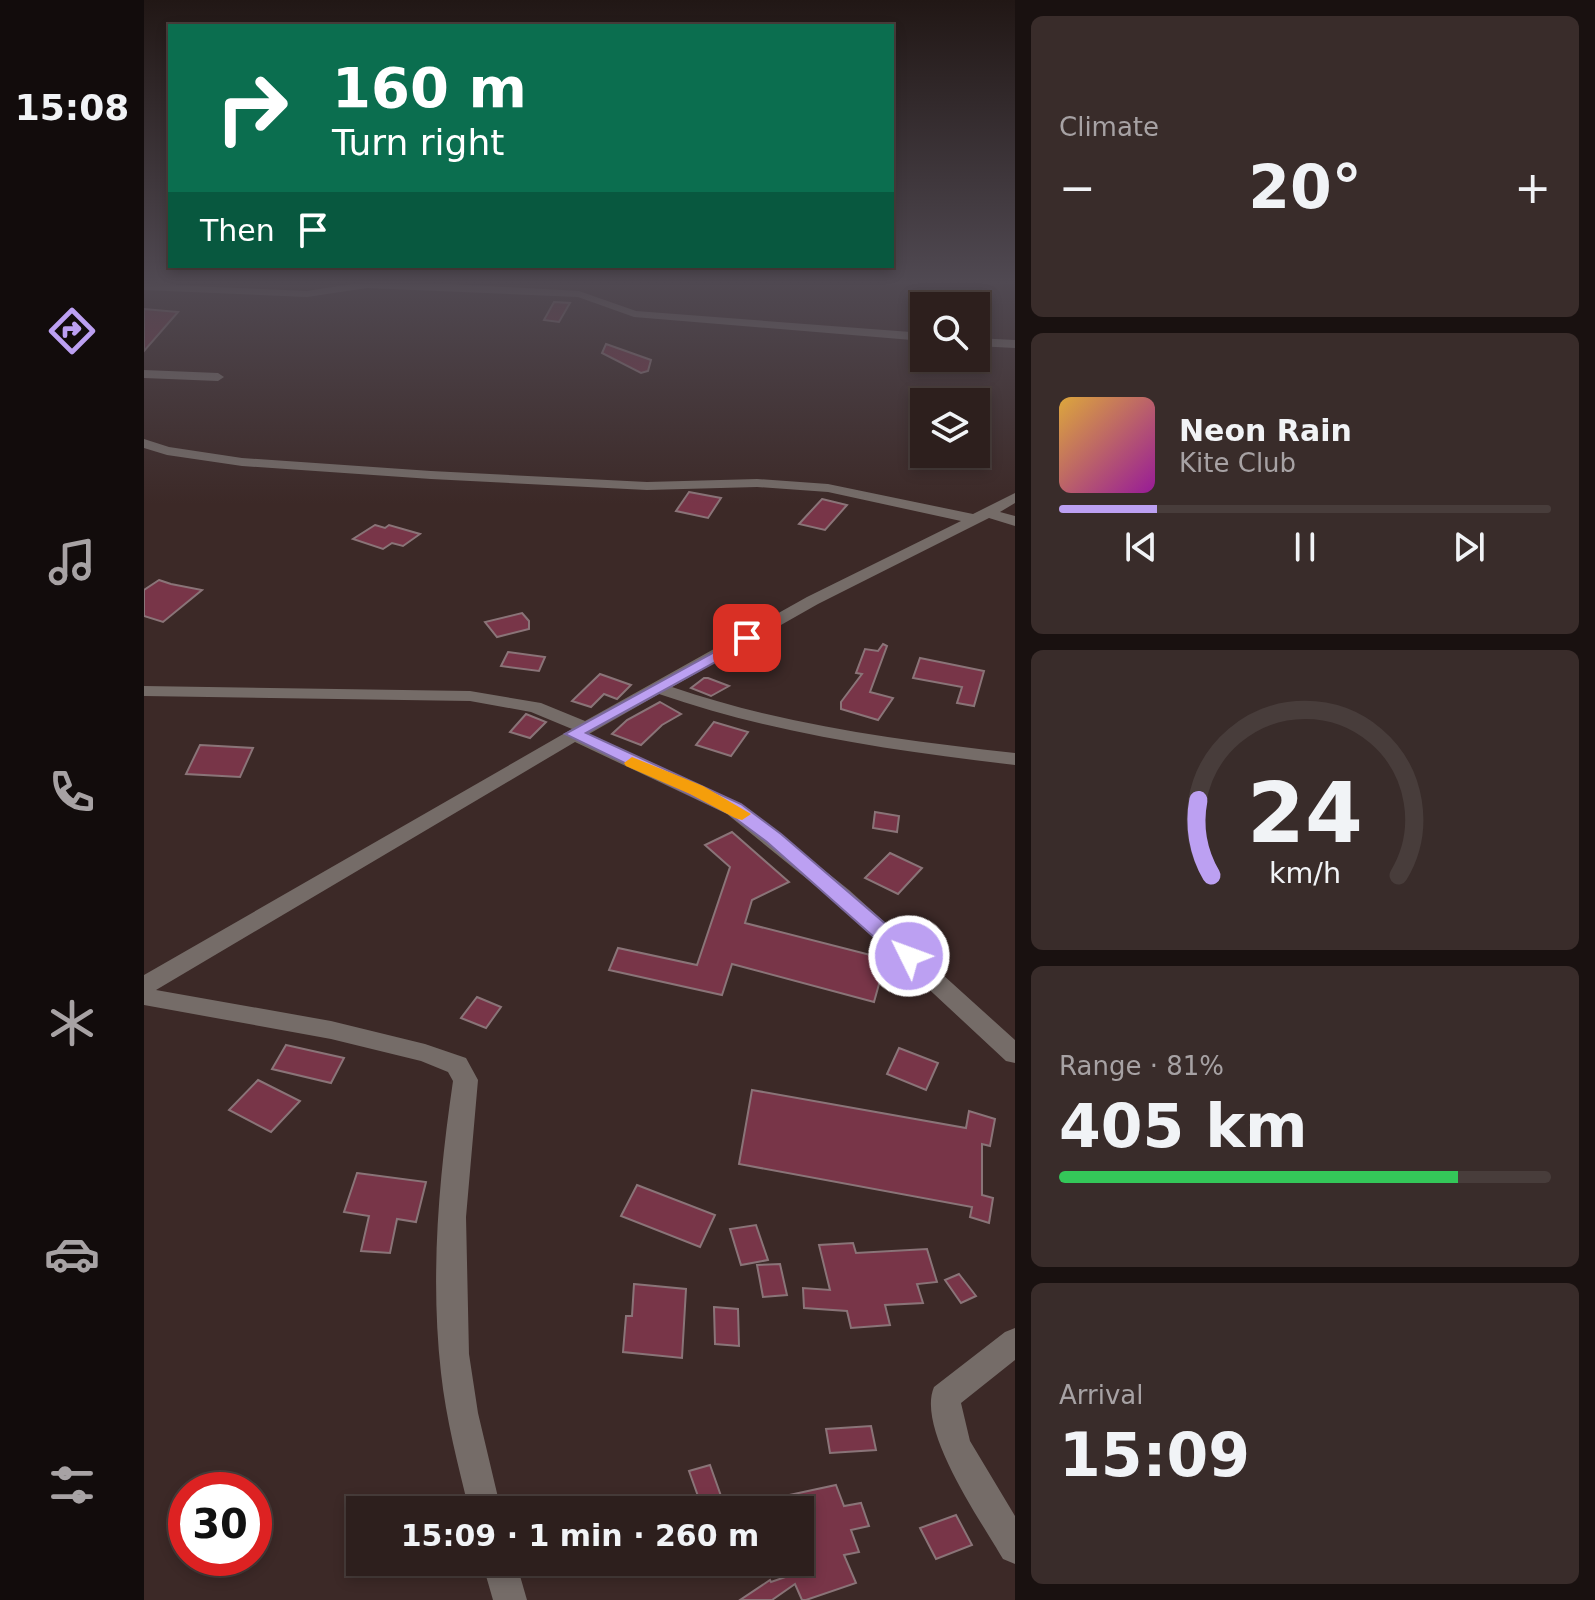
<!DOCTYPE html>
<html lang="en">
<head>
<meta charset="utf-8">
<style>
  :root { --surface:#2d1f1d; --page:#392c2a; --text:#f1f3f6; --muted:#a7a2a4; --line:#483d3b; --accent:#bca0f2 }
  body { margin:0; font-family:"DejaVu Sans",sans-serif; background:var(--page); color:var(--text); height:100vh; display:flex; flex-direction:column; font-size:30px; white-space:nowrap }
  * { box-sizing:border-box; margin:0 }
  p { font-size:26px; color:var(--muted) }
  .icon { flex:none; width:44px; height:44px; fill:none; stroke:currentColor; stroke-width:2; stroke-linecap:round; stroke-linejoin:round }
  .map { position:relative; flex:1; overflow:hidden }
  .sheet { display:flex; flex-direction:column; gap:16px; padding:16px; background:#191110; width:580px }
  .sheet>* { flex:none }
  .hud { position:absolute; left:24px; top:24px; width:726px; height:244px; border-radius:0px; box-shadow:0 4px 12px #0003,0 0 0 2px var(--line); background:#0b6e4f; color:#fff; overflow:hidden }
  .controls { position:absolute; left:766px; top:292px; display:grid; gap:16px }
  .controls a { display:grid; place-items:center; width:80px; height:80px; border-radius:0px; background:var(--surface); box-shadow:0 4px 12px #0003,0 0 0 2px var(--line); font-size:40px }
  .speed { position:absolute; left:24px; top:1472px; display:flex; gap:16px; font-size:40px; font-weight:700; text-align:center }
  .speed>* { display:grid; place-content:center; width:104px; height:104px; border-radius:50%; background:var(--surface); box-shadow:0 4px 12px #0003,0 0 0 2px var(--line); line-height:1 }
  .speed .limit { border:12px solid #d22; background:#fff; color:#111 }
  .pin { position:absolute; display:grid; place-items:center; width:68px; height:68px; color:#fff; margin:-34px; border-radius:16px; box-shadow:0 4px 12px #0006 }
  .me { position:absolute; width:88px; margin:-44px; rotate:312deg; stroke-linejoin:round; filter:drop-shadow(0 0 6px #0008) }
  .turn { display:flex; align-items:center; gap:28px; height:168px; padding:0 32px; font-size:36px }
  .turn .icon { width:104px; height:104px; stroke-width:2.5 }
  .turn b { display:block; font-size:56px; line-height:68px }
  .then { display:flex; align-items:center; height:76px; padding:0 32px; background:#0003; gap:16px; font-size:30px }
  .big { font-size:60px; font-weight:700; line-height:1.1 }
  .sheet .tile { flex:1; display:flex; flex-direction:column; justify-content:center; gap:12px; min-width:0; padding:0 28px; border-radius:12px; background:var(--page) }
  .sheet .dial { align-items:center; gap:0 }
  .dial svg { height:208px; overflow:visible; fill:none; stroke:var(--line); stroke-width:7; stroke-linecap:round; text-anchor:middle }
  .dial text { fill:var(--text); stroke:none }
  .song { display:flex; align-items:center; gap:24px }
  .cover { width:96px; height:96px; border-radius:12px; background:linear-gradient(135deg,hsl(40 70% 55%),hsl(300 70% 35%)) }
  .played { height:8px; border-radius:4px; background:linear-gradient(90deg,var(--accent) 20%,var(--line) 20%) }
  .keys { display:flex; justify-content:space-around; direction:ltr }
  .heat { display:flex; justify-content:space-between; align-items:center; font-size:44px; direction:ltr }
  .charge { height:12px; border-radius:6px; background:linear-gradient(90deg,#34c759 81%,var(--line) 0) }
  .trip { position:absolute; left:202px; top:1496px; width:468px; height:80px; border-radius:0px; background:var(--surface); box-shadow:0 4px 12px #0003,0 0 0 2px var(--line); font-weight:700; line-height:80px; text-align:center }
  main { display:flex; flex:1; min-height:0 }
  .tab-bar { display:flex; flex-direction:column; width:144px; justify-content:space-around; align-items:center; background:#120c0c; color:var(--muted) }
  .tab-bar .icon { width:56px; height:56px }
  .tab-bar .active { color:var(--accent) }
  .tab-bar b { font-size:36px; color:var(--text) }
  .map>svg:first-child { display:block }
  .building { fill:#783548; stroke:#8a7478; stroke-width:2 }
  .lines { fill:none; stroke-linecap:round; stroke-linejoin:round }
  .minor { fill:#756c68; fill-rule:evenodd }
  .route { fill:#bca0f2; stroke:#7a689d; stroke-width:2 }
  .slow { fill:#f59e0b }
</style>
</head>
<body>
<main>
<nav class="tab-bar">
<b>15:08</b>
<svg class="icon active" aria-label="directions" viewBox="0 0 24 24"><path d="M12 3l9 9-9 9-9-9zM9 14v-3h6M13 9l2 2-2 2"/></svg>
<svg class="icon" aria-label="music" viewBox="0 0 24 24"><path d="M9 18V5l10-2v13"/><circle cx="6" cy="18" r="3"/><circle cx="16" cy="16" r="3"/></svg>
<svg class="icon" aria-label="phone" viewBox="0 0 24 24"><path d="M5 4h4l2 5-3 2q2 4 5 5l2-3 5 2v4C11 20 4 13 5 4z"/></svg>
<svg class="icon" aria-label="climate" viewBox="0 0 24 24"><path d="M12 3v18M4 7l16 10M4 17L20 7"/></svg>
<svg class="icon" aria-label="car" viewBox="0 0 24 24"><path d="M5 17H2v-5l4-1 3-4h7l3 4 3 1v5h-3M9 17h6M6 11h13"/><circle cx="7" cy="17" r="2"/><circle cx="17" cy="17" r="2"/></svg>
<svg class="icon" aria-label="filters" viewBox="0 0 24 24"><path d="M4 7h16M4 17h16"/><circle cx="9" cy="7" r="2"/><circle cx="15" cy="17" r="2"/></svg>
</nav>
<div class="map">
<svg width="871" height="1600" viewBox="0 0 871 1600">
  <rect width="100%" height="100%" fill="#3c2927"/>
  <g class="building">
    <path d="M410,302L426,303L415,322L400,320Z"/>
    <path d="M0,309L34,312L0,351Z"/>
    <path d="M462,344L507,360L504,371L497,373L458,353Z"/>
    <path d="M545,492L577,498L564,518L532,511Z"/>
    <path d="M678,499L703,505L681,530L655,524Z"/>
    <path d="M231,525L241,528L245,525L276,534L259,546L248,543L239,549L209,539Z"/>
    <path d="M15,580L27,584L58,590L19,622L0,616V590Z"/>
    <path d="M378,613L385,621V629L353,637L341,622Z"/>
    <path d="M739,644L743,646L726,692L749,698L734,720L697,709V702L718,674L712,673L721,649L734,651Z"/>
    <path d="M364,652L401,657L395,671L357,666Z"/>
    <path d="M776,658L840,671L830,706L813,703L818,687L769,678Z"/>
    <path d="M456,674L487,685L473,699L460,694L447,707L428,701Z"/>
    <path d="M560,678H564L585,686L567,696L547,688Z"/>
    <path d="M516,702L537,714L518,725L497,745L468,734L483,720Z"/>
    <path d="M382,714L402,722L386,738L366,732Z"/>
    <path d="M570,722L604,732L587,756L552,745Z"/>
    <path d="M56,745L109,748L96,777L42,774Z"/>
    <path d="M731,812L755,816L753,832L729,828Z"/>
    <path d="M588,832L645,882L608,900L601,923L742,959L730,1002L588,964L578,995L465,970L474,948L553,965L586,867L561,845Z"/>
    <path d="M746,853L778,868L754,894L721,878Z"/>
    <path d="M333,997L357,1007L342,1028L317,1018Z"/>
    <path d="M142,1045L200,1058L187,1083L128,1069Z"/>
    <path d="M755,1048L794,1063L782,1090L743,1074Z"/>
    <path d="M114,1080L156,1101L127,1132L85,1110Z"/>
    <path d="M608,1090L822,1128L825,1111L851,1119L846,1146L838,1144V1195L849,1198L845,1223L826,1217L828,1207L595,1164Z"/>
    <path d="M213,1173L282,1182L272,1222L253,1219L246,1253L217,1251L225,1216L200,1212Z"/>
    <path d="M493,1185L571,1215L556,1247L477,1216Z"/>
    <path d="M612,1225L624,1260L597,1265L586,1229Z"/>
    <path d="M709,1243L712,1253L783,1249L793,1282L773,1284L779,1303L741,1305L746,1325L707,1328L703,1311L660,1308L659,1288L686,1290L675,1245Z"/>
    <path d="M636,1264L643,1295L619,1297L613,1265Z"/>
    <path d="M815,1274L832,1296L817,1303L801,1280Z"/>
    <path d="M490,1284L542,1289L538,1358L479,1352L482,1316H488Z"/>
    <path d="M570,1307L594,1309L595,1346L571,1344Z"/>
    <path d="M727,1426L732,1450L686,1453L682,1429Z"/>
    <path d="M566,1465L582,1510H559L545,1471Z"/>
    <path d="M692,1485L700,1506L717,1503L725,1526L707,1530L715,1552L700,1555L712,1583L662,1600H658L651,1584L628,1600H596L626,1580L627,1582L656,1572V1510H640L636,1497Z"/>
    <path d="M812,1515L828,1545L792,1559L776,1528Z"/>
  </g>
  <g class="lines">
    <g class="minor">
      <path d="M234,280L435,291L492,311L780,333V341L490,317L434,297L223,288L163,297L0,290V284L163,291Z"/>
      <path d="M832,338L871,340V348L832,346Z"/>
      <path d="M0,370L74,373L80,377L74,381L0,378Z"/>
      <path d="M0,439L25,447L98,458L287,471L503,482L613,479L684,484L829,514L871,493V503L856,512L871,516V526L845,518L674,604L528,687C639,725 755,740 871,753V765C751,751 630,734 515,694L445,734L597,804L705,890L871,1040V1063L862,1061L689,900L583,814L431,742L12,990L187,1021L281,1044L322,1058L334,1080L322,1217L325,1354L334,1413L357,1510H325C314,1465 302,1419 297,1373C286,1276 295,1177 309,1081L304,1072L277,1061L187,1039L0,1005V975L428,729L387,712L326,701L0,696V686L326,691L397,703L441,721L663,597L817,521L684,492L613,487L503,490L287,479L98,466L23,455L0,448Z"/>
      <path d="M871,1328V1360L817,1403L826,1441L871,1516V1564L859,1559C837,1521 772,1429 790,1387L861,1332Z"/>
      <path d="M338,1562H372L383,1600H349Z"/>
    </g>
  </g>
  <linearGradient id="sky" x2="0" y2="1"><stop stop-color="#211715"/><stop offset="0.56" stop-color="#504952"/><stop offset="1" stop-color="#504952" stop-opacity="0"/></linearGradient>
  <rect width="871" height="504" fill="url(#sky)"/>
  <path class="route" d="M603,634L608,635V642L442,733L597,804L637,834L773,951L776,956L773,962H758L623,842L584,813L421,734Z"/>
  <path class="slow" d="M488,757L559,786L607,814L598,820L591,818L546,794L482,766L480,763Z"/>
</svg>
<div class="controls">
<a><svg class="icon" aria-label="search" viewBox="0 0 24 24"><circle cx="10" cy="10" r="6"/><path d="M15 15l6 6"/></svg></a>
<a><svg class="icon" aria-label="layers" viewBox="0 0 24 24"><path d="M12 4l9 5-9 5-9-5zM3 14l9 5 9-5"/></svg></a>
</div>
<div class="speed"><div class="limit">30</div></div>
<div class="pin" style="left:603px;top:638px;background:#d93025"><svg class="icon" aria-label="arrive" viewBox="0 0 24 24"><path d="M6 21V4h12l-3 4 3 4H6"/></svg></div>
<svg class="me" style="left:765px;top:956px" viewBox="-20 -20 40 40"><circle r="17" fill="#bca0f2" stroke="#fff" stroke-width="3"/><path d="M0-11L8 9 0 5-8 9z" fill="#fff"/></svg>
<div class="trip">15:09 · 1 min · 260 m</div>
<div class="hud">
<div class="turn"><svg class="icon" aria-label="right" viewBox="0 0 24 24"><path d="M7 20v-9h11M14 6l5 5-5 5"/></svg><div><b>160 m</b>Turn right</div></div>
<div class="then">Then<svg class="icon" aria-label="arrive" viewBox="0 0 24 24"><path d="M6 21V4h12l-3 4 3 4H6"/></svg></div>
</div>
</div>
<section class="sheet">
<div class="tile"><p>Climate</p>
<div class="heat"><a>−</a><b class="big">20°</b><a>+</a></div>
</div>
<div class="tile">
<div class="song"><i class="cover"></i><div><b>Neon Rain</b><p>Kite Club</p></div></div>
<div class="played"></div>
<div class="keys"><svg class="icon" aria-label="previous" viewBox="0 0 24 24"><path d="M18 5L8 12l10 7zM5 5v14"/></svg><svg class="icon" aria-label="pause" viewBox="0 0 24 24"><path d="M8 5v14M16 5v14"/></svg><svg class="icon" aria-label="next" viewBox="0 0 24 24"><path d="M6 5l10 7-10 7zM19 5v14"/></svg></div>
</div>
<div class="tile dial"><svg viewBox="0 0 100 80">
<path d="M14 69A42 42 0 1 1 86 69"/>
<path d="M14 69A42 42 0 0 1 9 40" stroke="#bca0f2"/>
<text x="50" y="56" font-size="32" font-weight="700">24</text>
<text x="50" y="72" font-size="11">km/h</text>
</svg></div>
<div class="tile"><p>Range · 81%</p><b class="big">405 km</b><div class="charge"></div></div>
<div class="tile"><p>Arrival</p><b class="big">15:09</b></div>
</section>
</main>
</body>
</html>
